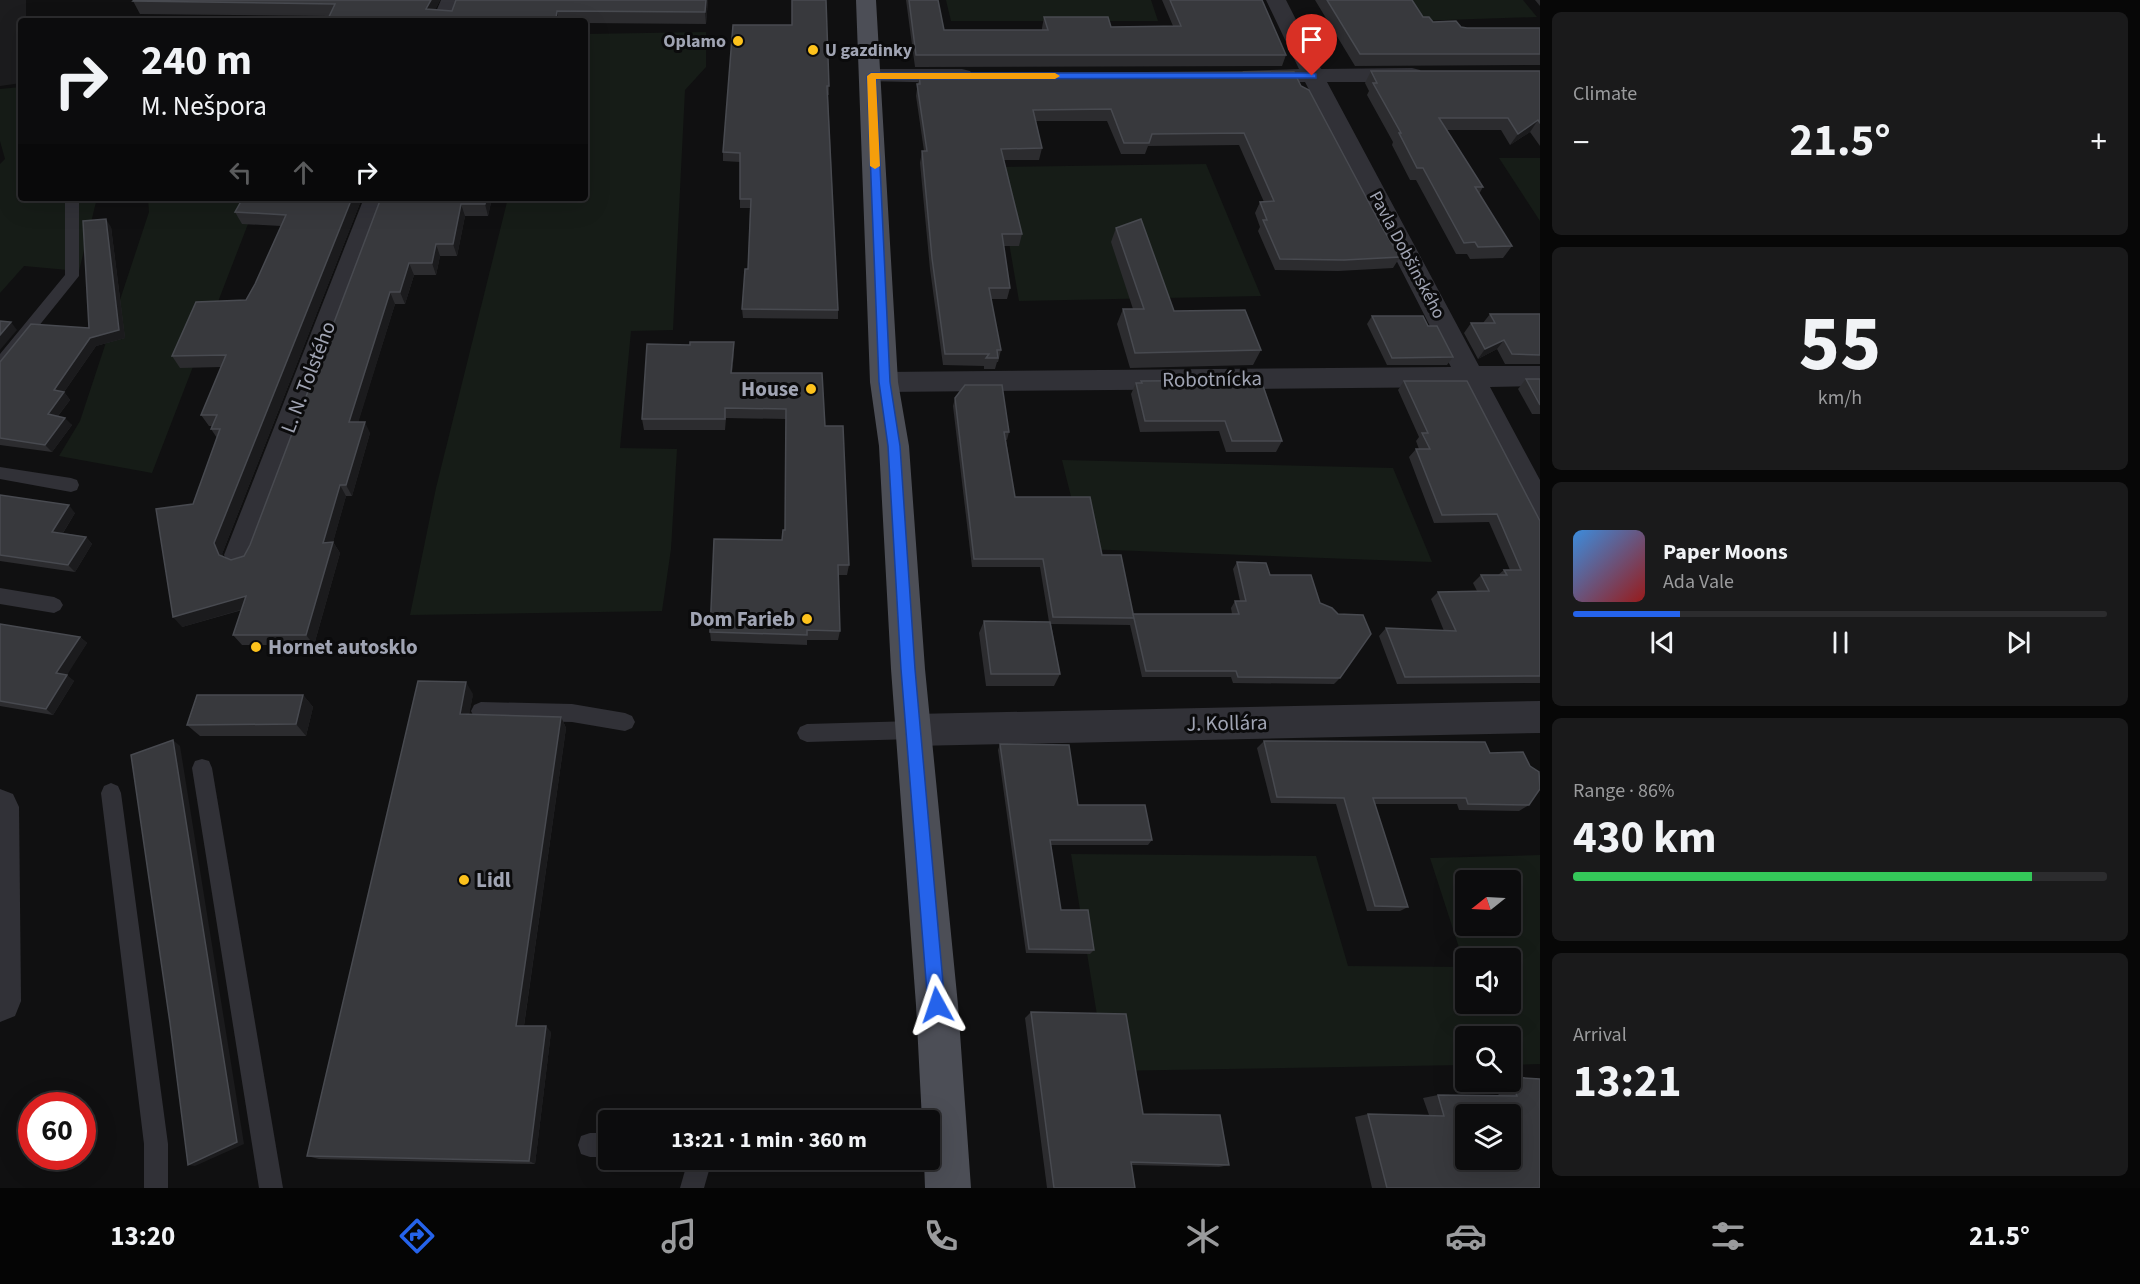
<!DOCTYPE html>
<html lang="en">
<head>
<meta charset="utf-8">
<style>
  :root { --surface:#0c0c0d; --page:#1a1a1b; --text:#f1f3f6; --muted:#9a9b9d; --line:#2c2c2e; --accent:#2563eb }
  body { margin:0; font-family:"Source Sans 3",sans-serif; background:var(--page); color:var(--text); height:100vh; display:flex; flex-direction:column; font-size:22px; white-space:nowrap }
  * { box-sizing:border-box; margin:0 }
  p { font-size:20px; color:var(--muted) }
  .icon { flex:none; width:33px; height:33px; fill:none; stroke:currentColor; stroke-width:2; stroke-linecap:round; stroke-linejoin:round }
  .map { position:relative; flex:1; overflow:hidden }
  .panel { display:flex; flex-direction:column; gap:12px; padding:12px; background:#070707; width:600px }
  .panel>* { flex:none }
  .hud { position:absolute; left:18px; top:18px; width:570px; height:183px; border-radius:6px; box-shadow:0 6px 24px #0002,0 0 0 2px var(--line); background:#0c0c0d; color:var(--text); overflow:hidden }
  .needle { width:39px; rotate:252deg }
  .fabs { position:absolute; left:1455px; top:870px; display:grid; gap:12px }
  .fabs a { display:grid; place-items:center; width:66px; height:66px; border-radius:6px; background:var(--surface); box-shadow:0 6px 24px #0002,0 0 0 2px var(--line); font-size:30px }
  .speed { position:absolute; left:18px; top:1092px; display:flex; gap:12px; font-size:30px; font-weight:700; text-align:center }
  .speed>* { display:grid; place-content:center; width:78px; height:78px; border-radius:50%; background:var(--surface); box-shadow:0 6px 24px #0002,0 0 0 2px var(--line); line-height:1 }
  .speed .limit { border:9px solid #d22; background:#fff; color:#111 }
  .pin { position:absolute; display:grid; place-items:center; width:51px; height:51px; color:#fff; margin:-62px -26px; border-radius:50% 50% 50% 0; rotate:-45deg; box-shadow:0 0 6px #0007 }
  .pin .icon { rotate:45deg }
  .me { position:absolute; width:66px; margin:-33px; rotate:355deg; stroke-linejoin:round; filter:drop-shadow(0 0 4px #0008) }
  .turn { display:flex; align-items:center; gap:21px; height:126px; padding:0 24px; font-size:27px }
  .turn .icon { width:78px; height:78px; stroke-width:2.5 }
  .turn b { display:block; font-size:42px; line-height:51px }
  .lanes { display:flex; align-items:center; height:57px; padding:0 24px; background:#0003; justify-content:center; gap:30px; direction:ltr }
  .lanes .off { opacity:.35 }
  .big { font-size:45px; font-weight:700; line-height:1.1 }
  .panel .card { flex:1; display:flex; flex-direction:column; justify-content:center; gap:9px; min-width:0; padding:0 21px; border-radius:9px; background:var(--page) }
  .panel .dial { align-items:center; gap:0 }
  .dial b { font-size:78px; line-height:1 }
  .song { display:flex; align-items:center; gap:18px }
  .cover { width:72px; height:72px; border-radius:9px; background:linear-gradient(135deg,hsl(210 70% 55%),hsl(0 70% 35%)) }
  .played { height:6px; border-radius:3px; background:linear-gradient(90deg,var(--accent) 20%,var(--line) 20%) }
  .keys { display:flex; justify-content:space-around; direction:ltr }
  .heat { display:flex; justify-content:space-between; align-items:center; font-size:33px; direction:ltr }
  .charge { height:9px; border-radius:4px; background:linear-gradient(90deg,#34c759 86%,var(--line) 0) }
  .trip { position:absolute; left:598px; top:1110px; width:342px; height:60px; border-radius:6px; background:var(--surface); box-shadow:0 6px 24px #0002,0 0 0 2px var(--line); font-weight:700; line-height:60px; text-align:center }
  .dock { display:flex; height:96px; justify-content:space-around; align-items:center; background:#050505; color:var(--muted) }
  .dock .icon { width:42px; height:42px }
  .dock .current { color:var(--accent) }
  .dock b { font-size:27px; color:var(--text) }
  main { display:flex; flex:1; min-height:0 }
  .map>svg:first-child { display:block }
  .built { fill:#1c1c1e }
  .green { fill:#161c17; fill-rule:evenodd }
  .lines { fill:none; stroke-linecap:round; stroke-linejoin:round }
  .lane { fill:#313137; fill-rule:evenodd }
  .street { fill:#313137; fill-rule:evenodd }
  .primary { fill:#4c4e56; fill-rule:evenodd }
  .wall { fill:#2c2c2f }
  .shaded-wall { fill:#1b1b1d }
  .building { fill:#38393d; stroke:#484a50; stroke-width:1.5; fill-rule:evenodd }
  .route { fill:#2563eb; stroke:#184099; stroke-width:1.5 }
  .slow { fill:#f59e0b }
  .poi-dot { fill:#fdc21c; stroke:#0b0b0c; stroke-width:2 }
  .labels { text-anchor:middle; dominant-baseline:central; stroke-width:6; stroke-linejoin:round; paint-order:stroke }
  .far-poi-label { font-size:18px; font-weight:bold; fill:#a0a4b3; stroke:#0b0b0c; text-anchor:end }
  .far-street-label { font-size:18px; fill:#a0a4b3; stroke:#0b0b0c }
  .street-label { font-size:21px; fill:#a0a4b3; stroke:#0b0b0c }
  .poi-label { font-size:21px; font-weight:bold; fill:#a0a4b3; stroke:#0b0b0c; text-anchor:end }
</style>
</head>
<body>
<main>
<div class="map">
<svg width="1540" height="1188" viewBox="0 0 1540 1188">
  <rect width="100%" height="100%" fill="#101011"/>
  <path class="built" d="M0,0H26V21H21V83L0,86Z"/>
  <g class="green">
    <path d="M946,0H1151L1158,21H951Z"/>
    <path d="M1402,0H1523L1537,17L1415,21Z"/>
    <path d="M706,32V67L685,90L673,330L631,331L620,448L677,449L671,549L662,611L410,615L436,488L508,198H585V34Z"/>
    <path d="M21,87V198H97L79,271L24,266L0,293V164L5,159L0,141V89Z"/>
    <path d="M1499,158H1540V221Z"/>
    <path d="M1206,164L1261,296L1019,301L996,167Z"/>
    <path d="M148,198H258L152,473L59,456L80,421L149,212Z"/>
    <path d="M1062,460L1393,468L1432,562L1084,549Z"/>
    <path d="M1071,854L1316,856L1348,966L1465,967L1466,1004H1510V958H1466L1465,966L1430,858L1540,855V1064L1511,1065L1510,1036H1466L1465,1065L1106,1071ZM1466,880H1510V926H1466Z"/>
  </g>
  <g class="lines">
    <g class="lane">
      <path d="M65,198H79V276L5,368L0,370V354L65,275Z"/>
      <path d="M0,467L71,478L77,480L79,485L77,490L71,492L0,479Z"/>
      <path d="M0,588L54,597L60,600L63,605L60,610L54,613L0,604Z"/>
      <path d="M481,702L572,704L625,713L632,716L635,722L632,728L625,731L572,722L481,720L474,717L471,711L474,705Z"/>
      <path d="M914,721L921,724L924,730L921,736L914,739L807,742L800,739L797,733L800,727L807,724Z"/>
      <path d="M202,759L209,761L212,768L283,1188H259L192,768L195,761Z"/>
      <path d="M111,783L118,786L121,793L168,1144V1188H144V1144L101,793L104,786Z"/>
      <path d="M590,1133H609V1157H590L581,1154L578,1145L581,1136Z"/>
      <path d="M688,1160H712L704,1188H680Z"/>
    </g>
    <g class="street">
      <path d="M441,0H461L454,21H432Z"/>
      <path d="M1266,0H1286L1321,69L1412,68L1420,70L1423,75L1420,80L1412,82H1327L1479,366H1540V386L1490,387L1540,480V521L1529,518L1462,387L884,392L874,389L870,382L874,375L884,372L1451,367L1305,82L1251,83L1243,81L1240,76L1243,71L1299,69Z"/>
      <path d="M871,69H962L970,71L973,76L970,81L962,83L863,81L860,76L863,71Z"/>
      <path d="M364,198H388L256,555L251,564L240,568L229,564L224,555Z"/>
      <path d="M1540,701V733L914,746L901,742L896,730L901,718L914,714Z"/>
      <path d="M0,789L13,794L19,807L21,1001L15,1016L0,1022Z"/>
    </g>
    <path class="primary" d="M856,0H876L898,382L909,446L925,669L958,1005L971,1188H925L924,1160H930V1120H922L916,1005L891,669L879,446L870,382Z"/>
  </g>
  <g class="wall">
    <path d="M134,0H440L435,10L452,11L708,0L706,24L585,23V21H327L329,16L140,14L133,1Z"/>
    <path d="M906,0H938L944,30H1042V28L1044,17L1111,27L1173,26L1162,0H1262L1286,55L1282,66L915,67Z"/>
    <path d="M1315,0H1412L1423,17L1433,22L1467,28H1540V65L1355,66Z"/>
    <path d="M1535,0H1540V6Z"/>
    <path d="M792,25L829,86V95H828L838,310V319L743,318L742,309L748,269L750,208H740V162L723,161V152Z"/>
    <path d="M1371,71H1540V146L1530,132L1510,145L1501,130H1447L1483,187L1479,194L1512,246L1503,258L1470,259L1467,254H1456L1416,180H1410L1392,145L1393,142L1367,95L1369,91L1365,83Z"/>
    <path d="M919,74L1301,86L1383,229L1400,257L1393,268L1338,271L1275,270L1258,231L1260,227L1255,213L1260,202H1264L1239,145L1148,146L1145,154H1121L1107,121H1036L1042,148L1039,160H1004L1022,234L1019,246H1004L1010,288L1007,299H991L1001,350L998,362H997L995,369H984V366L943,365L930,269L920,163L922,151H924L916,96Z"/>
    <path d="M362,198L222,554L223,556L231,560L244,556L250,545L381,198H492L488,216H465L457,256H440L436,275H414L405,304H395L358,422L370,433L352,496H346L333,542L340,553L314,645H242L233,635L242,610L182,627L193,504L217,438L211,429L212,426H209L201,415L221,367L180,368L172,356L246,300L255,284L281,226L242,224L235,212Z"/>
    <path d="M111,227L125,338L96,346L64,392L70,400L58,416L72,425L52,452L0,445V362L89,328Z"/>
    <path d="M1116,228L1174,311L1261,350L1253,365L1130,368L1117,324L1123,309H1133L1111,242Z"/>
    <path d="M1490,314H1540V364H1505L1497,349L1478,359L1464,333L1471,323H1483Z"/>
    <path d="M1372,316L1428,326L1453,357L1447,365H1387L1367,324Z"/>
    <path d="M734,353L732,373L825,426L849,565L847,575H838L840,631L838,640H807V645L711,641L710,632L782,540L785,530L786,419L726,418L725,430H644L642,419Z"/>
    <path d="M1526,379H1540V414H1532L1518,389Z"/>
    <path d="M1141,381L1282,441L1276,452H1226L1219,431L1140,432L1131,394L1136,383H1140Z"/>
    <path d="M1404,381L1540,521V683L1397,684L1379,636L1386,628L1444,631L1431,599L1438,592L1477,591L1473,583L1481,575H1498L1504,570H1510L1489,522L1434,523L1409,457L1416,449H1419L1416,441L1419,437L1398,390Z"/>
    <path d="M955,398L1009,432L1007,440H1006L1015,497L1102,555L1133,614H1232L1231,608L1235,601H1240L1233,569L1237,562L1270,575L1340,678L1334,684L1233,683L1231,677H1142L1130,625L1051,624L1060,674L1054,686H986L979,633L984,621L1049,622L1040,567H972L953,406Z"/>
    <path d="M0,495L75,513L63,533L86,537L92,544L75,572L0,561Z"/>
    <path d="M0,624L80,637L87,643L66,675L74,681L53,715L0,706Z"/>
    <path d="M473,694L469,714L561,717L566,728L524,1026L551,1032L535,1164L319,1159L307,1156Z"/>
    <path d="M303,695L313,707L306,736H200L187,725Z"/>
    <path d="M1264,741L1490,753L1529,805L1519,811L1459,810L1457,804H1375L1408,907L1400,911H1367L1336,804L1271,803L1257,748Z"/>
    <path d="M1000,744L1078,805L1152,840L1148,845H1051L1061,910L1094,950L1090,954L1026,953L998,750Z"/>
    <path d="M1031,1012L1143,1114L1229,1165L1219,1167L1132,1165L1135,1188H1047L1025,1018Z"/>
    <path d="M1510,1077L1540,1079V1188H1372L1355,1117L1368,1114L1429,1115L1423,1098L1438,1095L1499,1096L1494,1082H1510Z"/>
  </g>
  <g class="shaded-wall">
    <path d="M431,0H440L430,21L426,9Z"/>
    <path d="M706,0H708L706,24L705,12Z"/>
    <path d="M557,11L559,21H556V18Z"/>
    <path d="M1538,120L1530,132L1510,145L1518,134Z"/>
    <path d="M352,198H362L222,554L227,565L219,555L214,543Z"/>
    <path d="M486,198H492L488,216L485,204Z"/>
    <path d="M461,204L465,216L457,256L453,244Z"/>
    <path d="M106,219L111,227L125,338L96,346L64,392L70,400L54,421L48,414L54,390L90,338Z"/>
    <path d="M436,244L440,256L436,275L432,263Z"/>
    <path d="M409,263L414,275L405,304L400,292Z"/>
    <path d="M390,292L395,304L355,433L349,422Z"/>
    <path d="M11,322L17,330L0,350V335Z"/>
    <path d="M1504,340L1497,349L1478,359L1485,349Z"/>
    <path d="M734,342V353L731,384V373Z"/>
    <path d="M65,418L72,425L52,452L45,445Z"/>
    <path d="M365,422L370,433L352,496L346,485Z"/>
    <path d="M340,485L346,496L330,553L323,543Z"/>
    <path d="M69,505L75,513L59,539L52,532Z"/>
    <path d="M86,537L92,544L75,572L68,565Z"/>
    <path d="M333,542L340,553L314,645L306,635Z"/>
    <path d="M246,596L254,606L182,627L173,617Z"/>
    <path d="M80,637L87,643L64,680L56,673Z"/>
    <path d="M67,675L74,681L53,715L46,709Z"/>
    <path d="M466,682L473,694L467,726L460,714Z"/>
    <path d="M303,695L313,707L306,736L296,724Z"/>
    <path d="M561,717L566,728L523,1032L516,1026Z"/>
    <path d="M173,740L180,746L244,1144L195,1166L188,1165Z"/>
    <path d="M546,1026L551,1032L535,1164L529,1161Z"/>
  </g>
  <g class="building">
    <path d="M134,0H431L426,9L452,11L456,0H706L705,12L557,11L556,18L522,17L521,21H327L335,4L133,1Z"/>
    <path d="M792,0H826L829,86H827L838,310L742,309L745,269H748L751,199H740V153L723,152L733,25H792Z"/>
    <path d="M909,0H938L944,30H1048L1044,17H1108L1111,27L1181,26L1170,0H1262L1286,55H916Z"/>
    <path d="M1327,0H1412L1423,17H1429L1433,22L1456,21L1461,27L1467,28H1540V54H1360Z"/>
    <path d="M1371,71H1540V123L1538,120L1518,134L1508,118H1439L1483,187H1475L1512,246L1478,247L1475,242L1464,243L1423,168H1417L1399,133H1401L1373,83H1377Z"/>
    <path d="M1294,72L1301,86L1309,90L1383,229L1400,257L1344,260L1280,259L1263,220H1267L1260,202L1274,201L1244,133L1152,134L1149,143H1124L1111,109L1033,110L1042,148L1001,149L1022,234H1002L1010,288H989L1001,350H997L998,358H986L989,354H945L932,258L922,151H927L917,84H920L919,74Z"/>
    <path d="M243,198H352L214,543L219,555L231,560L244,556L250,545L381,198H486L485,204H461L453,244H436L432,263H409L400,292H390L349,422H365L346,485H340L323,543L333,542L306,635H233L246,596L173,617L156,509L193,504L220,429H211L217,415H201L226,355L172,356L196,302L246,300L255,284L286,215L235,212Z"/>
    <path d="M106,219L119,330L90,338L54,390L64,392L48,414L65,418L45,445L0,438V362L31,324L89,328L83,221Z"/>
    <path d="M1141,219L1174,311L1245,310L1261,350L1135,353L1123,309H1144L1116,228Z"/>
    <path d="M1490,314H1540V355L1512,354L1504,340L1485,349L1471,323H1495Z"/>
    <path d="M1372,316H1423L1428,326H1437L1453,357L1392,358Z"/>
    <path d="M0,321L11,322L0,335Z"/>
    <path d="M690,342H734L731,373H822L825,426H843L849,565H838L840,631L807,630V635L710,632L714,539L782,540L783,530H785L786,409L725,408V419H642L647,344L690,345Z"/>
    <path d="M1526,379H1540V405Z"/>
    <path d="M1261,380L1282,441H1232L1225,421H1145L1136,383H1142L1141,381Z"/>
    <path d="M1404,381H1467L1540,521V676L1405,677L1386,628L1456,631L1438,592L1489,591L1481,575H1507L1504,570H1521L1497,514L1442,515L1416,449H1430L1422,433H1428Z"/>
    <path d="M965,385H1002L1009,432H1004L1015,497H1090L1102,555H1121L1134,618L1053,617L1043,559H974L955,398Z"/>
    <path d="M0,495L69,505L52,532L86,537L68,565L0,555Z"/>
    <path d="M1237,562L1266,563L1270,575H1311L1320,603L1332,608L1338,614L1363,615L1371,634L1340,678L1238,677L1236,671H1146L1133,614H1239L1235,601H1246Z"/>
    <path d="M984,621L1050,622L1060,674H991Z"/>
    <path d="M0,624L80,637L56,673L67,675L46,709L0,701Z"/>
    <path d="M418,681L466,682L460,714L561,717L516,1026H546L529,1161L307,1156Z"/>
    <path d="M197,695H303L296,724L187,725Z"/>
    <path d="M173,740L237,1142L188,1165L170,1023L131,755Z"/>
    <path d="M1264,741L1485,742L1490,753L1523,752L1530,766L1539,772L1540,789L1529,805L1468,804L1466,798H1373L1408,907L1375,906L1344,798L1277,797Z"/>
    <path d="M1000,744L1069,745L1078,805H1145L1152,840H1050L1061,910H1088L1094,950L1029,949Z"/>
    <path d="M1031,1012L1126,1014L1143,1114L1220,1115L1229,1165L1131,1162L1135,1188H1054Z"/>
    <path d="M1510,1077L1540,1079V1188H1387L1368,1114L1444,1116L1438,1095L1517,1096ZM1466,1114H1510V1160H1466Z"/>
  </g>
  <path class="route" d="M1312,73L1316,74V78L876,79L890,382L900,446L915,669L945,1005L943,1011L937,1013L931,1011L928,1005L901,669L888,446L879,382L867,76L871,73Z"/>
  <path class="slow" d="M871,73H1055L1060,76L1055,79H876L880,166L875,169L870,166L867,76Z"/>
  <g class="poi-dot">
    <circle cx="738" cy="41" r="6"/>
    <circle cx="813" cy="50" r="6"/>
    <circle cx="811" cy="389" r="6"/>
    <circle cx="807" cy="619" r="6"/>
    <circle cx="256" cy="647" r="6"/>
    <circle cx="464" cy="880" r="6"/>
  </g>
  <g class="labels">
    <g class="far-poi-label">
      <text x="726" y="41">Oplamo</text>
      <text x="825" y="50" text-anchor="start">U gazdinky</text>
    </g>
    <g class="far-street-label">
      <text transform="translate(1407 255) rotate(62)">Pavla Dobšinského</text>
    </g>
    <g class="street-label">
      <text transform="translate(308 377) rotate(-69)">L. N. Tolstého</text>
      <text transform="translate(1212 379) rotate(-1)">Robotnícka</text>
      <text transform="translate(1227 723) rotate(-1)">J. Kollára</text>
    </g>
    <g class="poi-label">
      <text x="799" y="389">House</text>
      <text x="795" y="619">Dom Farieb</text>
      <text x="268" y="647" text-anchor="start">Hornet autosklo</text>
      <text x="476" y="880" text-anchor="start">Lidl</text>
    </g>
  </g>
</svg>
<div class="fabs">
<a><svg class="needle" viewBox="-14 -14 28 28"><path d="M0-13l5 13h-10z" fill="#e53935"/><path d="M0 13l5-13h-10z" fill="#9a9b9d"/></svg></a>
<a><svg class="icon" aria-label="sound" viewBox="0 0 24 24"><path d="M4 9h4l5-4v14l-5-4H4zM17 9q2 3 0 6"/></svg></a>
<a><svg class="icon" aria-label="search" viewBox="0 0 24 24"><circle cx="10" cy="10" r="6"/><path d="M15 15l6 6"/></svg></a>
<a><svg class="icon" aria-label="layers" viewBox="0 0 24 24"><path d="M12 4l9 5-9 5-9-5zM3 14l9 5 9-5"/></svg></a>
</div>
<div class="speed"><div class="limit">60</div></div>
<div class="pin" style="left:1312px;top:76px;background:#d93025"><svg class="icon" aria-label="arrive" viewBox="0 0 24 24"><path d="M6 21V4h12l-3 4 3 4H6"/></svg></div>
<svg class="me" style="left:937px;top:1005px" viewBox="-20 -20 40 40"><path d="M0-17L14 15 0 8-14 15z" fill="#2563eb" stroke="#fff" stroke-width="4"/></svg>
<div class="trip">13:21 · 1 min · 360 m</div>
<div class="hud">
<div class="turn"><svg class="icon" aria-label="right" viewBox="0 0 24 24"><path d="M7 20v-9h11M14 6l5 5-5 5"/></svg><div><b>240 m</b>M. Nešpora</div></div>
<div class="lanes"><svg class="icon off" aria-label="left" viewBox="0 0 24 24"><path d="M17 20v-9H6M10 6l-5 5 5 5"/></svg><svg class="icon off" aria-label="ahead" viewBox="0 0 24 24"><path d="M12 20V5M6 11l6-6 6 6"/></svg><svg class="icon" aria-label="right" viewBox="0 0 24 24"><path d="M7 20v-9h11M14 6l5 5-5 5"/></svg></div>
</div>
</div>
<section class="panel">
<div class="card"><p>Climate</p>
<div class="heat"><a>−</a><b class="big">21.5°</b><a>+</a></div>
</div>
<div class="card dial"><b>55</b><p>km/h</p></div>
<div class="card">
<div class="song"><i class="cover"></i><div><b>Paper Moons</b><p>Ada Vale</p></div></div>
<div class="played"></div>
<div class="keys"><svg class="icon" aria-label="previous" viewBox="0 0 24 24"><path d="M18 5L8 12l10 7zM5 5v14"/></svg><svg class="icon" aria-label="pause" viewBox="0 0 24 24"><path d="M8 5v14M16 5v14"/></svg><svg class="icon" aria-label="next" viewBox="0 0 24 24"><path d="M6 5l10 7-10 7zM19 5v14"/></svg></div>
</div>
<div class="card"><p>Range · 86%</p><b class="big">430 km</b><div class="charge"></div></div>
<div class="card"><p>Arrival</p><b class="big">13:21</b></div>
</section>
</main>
<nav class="dock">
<b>13:20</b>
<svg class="icon current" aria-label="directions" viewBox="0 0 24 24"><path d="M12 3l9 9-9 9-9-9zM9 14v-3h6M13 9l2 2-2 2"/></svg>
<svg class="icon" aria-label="music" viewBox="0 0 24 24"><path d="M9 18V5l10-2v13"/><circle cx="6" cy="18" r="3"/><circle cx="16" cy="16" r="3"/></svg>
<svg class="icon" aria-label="phone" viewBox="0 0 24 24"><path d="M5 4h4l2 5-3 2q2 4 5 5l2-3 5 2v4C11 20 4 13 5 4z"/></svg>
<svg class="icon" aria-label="climate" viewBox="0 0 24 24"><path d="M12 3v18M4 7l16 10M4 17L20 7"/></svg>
<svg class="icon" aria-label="car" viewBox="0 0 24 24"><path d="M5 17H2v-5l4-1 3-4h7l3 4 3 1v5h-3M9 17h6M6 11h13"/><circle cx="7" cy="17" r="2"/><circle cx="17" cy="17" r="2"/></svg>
<svg class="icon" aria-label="filters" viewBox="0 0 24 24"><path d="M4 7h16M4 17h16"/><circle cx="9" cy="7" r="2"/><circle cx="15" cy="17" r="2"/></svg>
<b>21.5°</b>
</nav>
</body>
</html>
